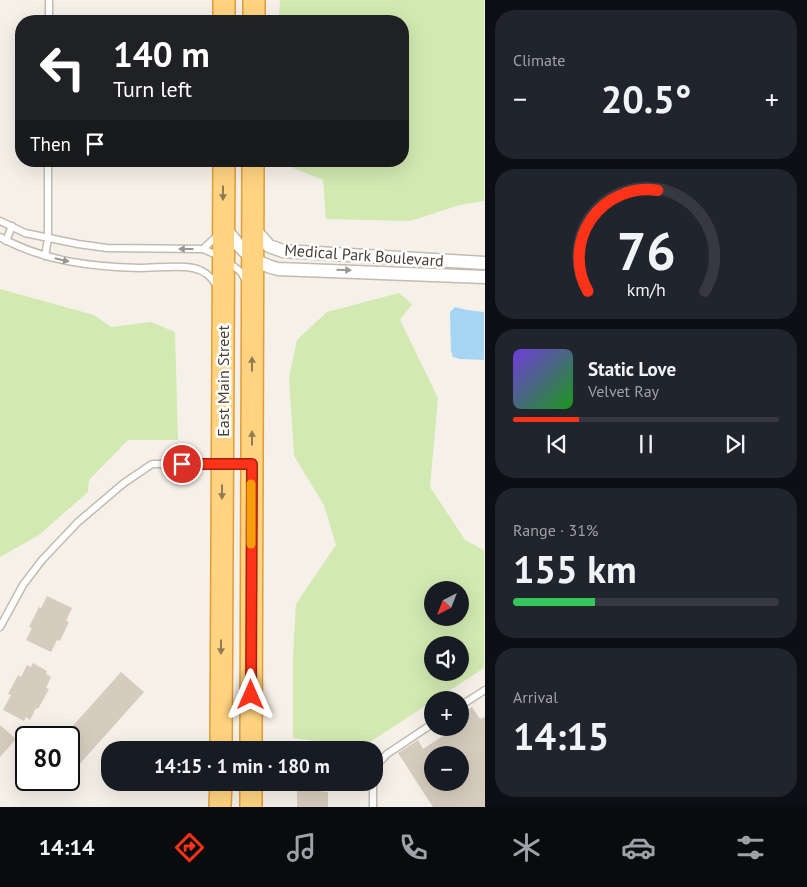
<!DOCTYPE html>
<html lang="en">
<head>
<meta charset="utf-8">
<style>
  :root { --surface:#171b24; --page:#20242c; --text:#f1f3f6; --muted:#9ea1a6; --line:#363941; --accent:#fc3318 }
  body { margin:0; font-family:"PT Sans",sans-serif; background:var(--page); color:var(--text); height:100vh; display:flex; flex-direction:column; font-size:19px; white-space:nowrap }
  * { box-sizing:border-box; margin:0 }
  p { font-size:16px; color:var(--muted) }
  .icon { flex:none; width:28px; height:28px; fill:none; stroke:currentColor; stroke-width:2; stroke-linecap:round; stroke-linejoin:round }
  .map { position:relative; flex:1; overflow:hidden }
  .drawer { display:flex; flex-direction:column; gap:10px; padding:10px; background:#0d0f14; width:322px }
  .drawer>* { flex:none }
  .guide { position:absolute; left:15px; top:15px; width:394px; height:152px; border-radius:20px; box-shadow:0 5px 20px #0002; background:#202124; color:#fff; overflow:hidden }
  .needle { width:32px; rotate:222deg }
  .tools { position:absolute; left:424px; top:581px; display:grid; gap:10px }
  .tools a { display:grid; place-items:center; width:45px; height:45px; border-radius:50%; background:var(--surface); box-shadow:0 5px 20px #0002; font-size:25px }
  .speed { position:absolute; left:15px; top:726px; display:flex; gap:10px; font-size:25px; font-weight:700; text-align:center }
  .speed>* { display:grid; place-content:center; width:65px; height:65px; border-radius:50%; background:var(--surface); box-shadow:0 5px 20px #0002; line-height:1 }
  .speed .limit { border:2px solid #111; border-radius:8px; background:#fff; color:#111 }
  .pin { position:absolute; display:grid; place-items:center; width:42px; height:42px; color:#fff; margin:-21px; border:2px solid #fff; border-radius:50%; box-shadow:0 1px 5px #0007 }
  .me { position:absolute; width:55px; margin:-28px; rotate:0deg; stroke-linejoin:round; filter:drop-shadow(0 0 4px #0008) }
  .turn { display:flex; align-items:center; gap:18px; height:105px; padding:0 15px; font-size:22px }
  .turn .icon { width:65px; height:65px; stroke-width:2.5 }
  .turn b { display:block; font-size:35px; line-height:42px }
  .then { display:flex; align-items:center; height:48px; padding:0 15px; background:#0003; gap:10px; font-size:19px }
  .big { font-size:38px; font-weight:800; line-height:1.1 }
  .drawer .tile { flex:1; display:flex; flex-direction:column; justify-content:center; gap:8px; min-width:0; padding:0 18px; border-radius:20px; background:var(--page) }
  .drawer .dial { align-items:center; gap:0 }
  .dial svg { height:130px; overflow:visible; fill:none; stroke:var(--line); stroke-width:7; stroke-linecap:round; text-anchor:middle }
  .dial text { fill:var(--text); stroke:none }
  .song { display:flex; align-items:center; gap:15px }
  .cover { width:60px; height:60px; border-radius:8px; background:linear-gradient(135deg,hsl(260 70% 55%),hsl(120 70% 35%)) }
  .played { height:5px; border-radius:2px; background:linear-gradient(90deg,var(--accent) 25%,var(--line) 25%) }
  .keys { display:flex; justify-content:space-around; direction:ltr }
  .heat { display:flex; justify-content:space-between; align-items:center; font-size:28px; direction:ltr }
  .charge { height:8px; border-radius:4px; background:linear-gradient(90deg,#34c759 31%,var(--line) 0) }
  .trip { position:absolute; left:101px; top:741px; width:282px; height:50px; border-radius:20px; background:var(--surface); box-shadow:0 5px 20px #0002; font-weight:800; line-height:50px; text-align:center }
  .menu { display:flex; height:80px; justify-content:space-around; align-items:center; background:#090b0e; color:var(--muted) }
  .menu .icon { width:35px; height:35px }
  .menu .current { color:var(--accent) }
  .menu b { font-size:22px; color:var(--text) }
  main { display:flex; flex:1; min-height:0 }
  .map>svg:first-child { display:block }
  .green { fill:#d2e9b1; fill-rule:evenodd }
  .water { fill:#a5d5f2 }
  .building { fill:#d6ccbe; fill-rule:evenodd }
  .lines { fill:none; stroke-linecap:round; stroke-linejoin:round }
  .service-casing { stroke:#c3bbae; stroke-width:9 }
  .minor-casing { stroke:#c3bbae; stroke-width:15 }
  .trunk-casing { stroke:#e09c38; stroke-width:24 }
  .service { stroke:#fff; stroke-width:6 }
  .minor { stroke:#fff; stroke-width:12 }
  .trunk { stroke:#ffd380; stroke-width:21 }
  .oneway { fill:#917b54 }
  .oneway2 { fill:#9a9691 }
  .route-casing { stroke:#a42110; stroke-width:12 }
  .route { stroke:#fc3318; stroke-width:9 }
  .slow { stroke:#f59e0b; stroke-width:9 }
  .labels { text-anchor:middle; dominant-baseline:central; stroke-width:5; stroke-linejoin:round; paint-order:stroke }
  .street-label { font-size:16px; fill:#484137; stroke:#fff }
</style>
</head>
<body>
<main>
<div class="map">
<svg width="485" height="807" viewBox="0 0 485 807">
  <rect width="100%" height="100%" fill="#f5f1e9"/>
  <g class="green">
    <path d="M280,0H484V201L460,205L410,221L326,219L323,180L293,168V161H402V21H279Z"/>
    <path d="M0,289L94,315L111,327L151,322L175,332L178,440H128L89,480L88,492L39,535L0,557Z"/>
    <path d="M399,293L412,304L400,320L438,398L430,487L465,540L484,550V668L362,747L293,738V655L296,604L336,545L324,505L294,456L289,377L297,340L327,312ZM432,590H460V618H432ZM432,645H460V672H432Z"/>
  </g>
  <path class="water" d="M455,307L467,310L484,312V360L460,359L453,357L451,351L450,312Z"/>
  <g class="building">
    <path d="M47,596L72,608L66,621L69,622L60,641L57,640L51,652L26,640L32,628L29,627L39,607L41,608Z"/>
    <path d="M33,663L47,671L46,674L51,677L46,688L49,689L38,709L36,708L30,720L26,717L24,721L3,710L11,695L8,694L18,675L21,677L27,665L31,667Z"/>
    <path d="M121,672L144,692L77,767L69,760V738H62Z"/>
    <path d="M472,707L480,719L485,717V807H433L398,753L418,740L423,749L455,728H460V714ZM432,755H460V782H432Z"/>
    <path d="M0,725L16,739L0,757Z"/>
    <path d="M305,782H319V791L328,792V807H297V791H305Z"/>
  </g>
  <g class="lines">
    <g class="service-casing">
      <g id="service">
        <path d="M49,0V21"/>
        <path d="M0,221L25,233L78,244L107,248L203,249L219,256"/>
        <path d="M0,237C43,261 92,267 140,268C156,268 178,265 193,268C203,270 212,277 217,286"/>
        <path d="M6,241L12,226"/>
        <path d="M203,249L218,235"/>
        <path d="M45,256L48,239V161"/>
        <path d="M227,261L241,272L246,281"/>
        <path d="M0,627L23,585L42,560L78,522L124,483L152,464H248"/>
        <path d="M460,706L485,690"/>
        <path d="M375,767L387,754L432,724"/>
        <path d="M373,782V807"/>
      </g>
    </g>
    <g class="minor-casing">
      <g id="minor">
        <path d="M225,228C240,248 252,263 278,269L485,277"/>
        <path d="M254,229L269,246L283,251L485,263"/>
      </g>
    </g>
    <g class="trunk-casing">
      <g id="trunk">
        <path d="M224,21V0"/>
        <path d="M254,21V0"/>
        <path d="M221,750L224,161"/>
        <path d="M251,750L253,161"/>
        <path d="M220,807L221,782"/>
        <path d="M251,807V782"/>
      </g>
    </g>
    <use href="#service" class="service"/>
    <use href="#minor" class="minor"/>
    <use href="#trunk" class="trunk"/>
  </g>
  <defs><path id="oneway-solid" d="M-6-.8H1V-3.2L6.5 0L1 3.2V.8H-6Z" transform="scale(1.25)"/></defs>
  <g class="oneway">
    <use href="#oneway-solid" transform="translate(223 193) rotate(90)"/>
    <use href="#oneway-solid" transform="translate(252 364) rotate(-90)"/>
    <use href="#oneway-solid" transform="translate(252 438) rotate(-90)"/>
    <use href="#oneway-solid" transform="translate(222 492) rotate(90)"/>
    <use href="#oneway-solid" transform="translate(221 647) rotate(90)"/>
  </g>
  <g class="oneway2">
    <use href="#oneway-solid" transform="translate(186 249) rotate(180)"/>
    <use href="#oneway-solid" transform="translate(62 260) rotate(13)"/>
    <use href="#oneway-solid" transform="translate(344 270) rotate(2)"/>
  </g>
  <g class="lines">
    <g class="route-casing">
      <path id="route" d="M182,464H252L251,695"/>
    </g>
    <use href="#route" class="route"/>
    <path class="slow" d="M251,544V484"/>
  </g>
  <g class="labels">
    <g class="street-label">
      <text transform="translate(364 255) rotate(4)">Medical Park Boulevard</text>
      <text transform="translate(223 381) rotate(-90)">East Main Street</text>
    </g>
  </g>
</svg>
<div class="tools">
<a><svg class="needle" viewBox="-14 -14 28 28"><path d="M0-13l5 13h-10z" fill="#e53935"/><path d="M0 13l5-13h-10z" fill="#9ea1a6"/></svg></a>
<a><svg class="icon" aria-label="sound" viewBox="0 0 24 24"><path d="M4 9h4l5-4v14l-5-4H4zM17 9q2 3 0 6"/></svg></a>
<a>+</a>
<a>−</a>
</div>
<div class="speed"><div class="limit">80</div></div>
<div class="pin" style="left:182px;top:464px;background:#d93025"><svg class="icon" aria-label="arrive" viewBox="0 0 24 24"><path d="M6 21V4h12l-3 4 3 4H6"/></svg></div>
<svg class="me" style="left:251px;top:695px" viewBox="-20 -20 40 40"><path d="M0-17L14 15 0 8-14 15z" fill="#fc3318" stroke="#fff" stroke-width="4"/></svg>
<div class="trip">14:15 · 1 min · 180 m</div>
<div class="guide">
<div class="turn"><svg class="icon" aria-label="left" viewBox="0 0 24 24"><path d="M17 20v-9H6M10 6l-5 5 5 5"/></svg><div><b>140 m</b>Turn left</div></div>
<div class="then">Then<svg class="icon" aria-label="arrive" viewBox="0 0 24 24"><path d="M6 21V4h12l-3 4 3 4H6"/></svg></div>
</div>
</div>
<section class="drawer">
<div class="tile"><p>Climate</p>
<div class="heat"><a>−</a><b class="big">20.5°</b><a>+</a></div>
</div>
<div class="tile dial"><svg viewBox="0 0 100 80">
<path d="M14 69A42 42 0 1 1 86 69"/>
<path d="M14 69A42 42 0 0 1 57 7" stroke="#fc3318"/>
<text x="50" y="56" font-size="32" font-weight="700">76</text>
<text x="50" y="72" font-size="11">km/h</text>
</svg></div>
<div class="tile">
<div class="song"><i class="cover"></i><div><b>Static Love</b><p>Velvet Ray</p></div></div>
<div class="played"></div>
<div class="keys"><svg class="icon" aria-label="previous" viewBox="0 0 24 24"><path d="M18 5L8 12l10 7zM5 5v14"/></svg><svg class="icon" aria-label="pause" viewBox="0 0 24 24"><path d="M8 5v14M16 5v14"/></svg><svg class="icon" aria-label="next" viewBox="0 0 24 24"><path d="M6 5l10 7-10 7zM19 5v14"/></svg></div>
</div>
<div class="tile"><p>Range · 31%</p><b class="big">155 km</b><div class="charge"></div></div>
<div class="tile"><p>Arrival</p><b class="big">14:15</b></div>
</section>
</main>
<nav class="menu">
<b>14:14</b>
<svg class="icon current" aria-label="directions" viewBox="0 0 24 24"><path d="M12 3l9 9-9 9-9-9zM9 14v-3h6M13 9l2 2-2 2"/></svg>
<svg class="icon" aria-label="music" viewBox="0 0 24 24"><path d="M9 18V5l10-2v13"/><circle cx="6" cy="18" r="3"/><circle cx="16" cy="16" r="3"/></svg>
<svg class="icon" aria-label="phone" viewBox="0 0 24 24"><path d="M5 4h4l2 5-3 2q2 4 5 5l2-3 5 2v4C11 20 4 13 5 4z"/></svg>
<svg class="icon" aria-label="climate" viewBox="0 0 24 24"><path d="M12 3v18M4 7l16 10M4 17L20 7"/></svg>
<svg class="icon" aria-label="car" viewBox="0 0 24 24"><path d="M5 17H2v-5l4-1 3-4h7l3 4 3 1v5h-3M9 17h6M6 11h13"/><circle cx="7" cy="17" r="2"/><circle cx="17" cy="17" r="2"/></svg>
<svg class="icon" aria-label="filters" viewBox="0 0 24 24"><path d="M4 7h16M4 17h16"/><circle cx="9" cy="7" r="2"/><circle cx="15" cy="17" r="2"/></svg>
</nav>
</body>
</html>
